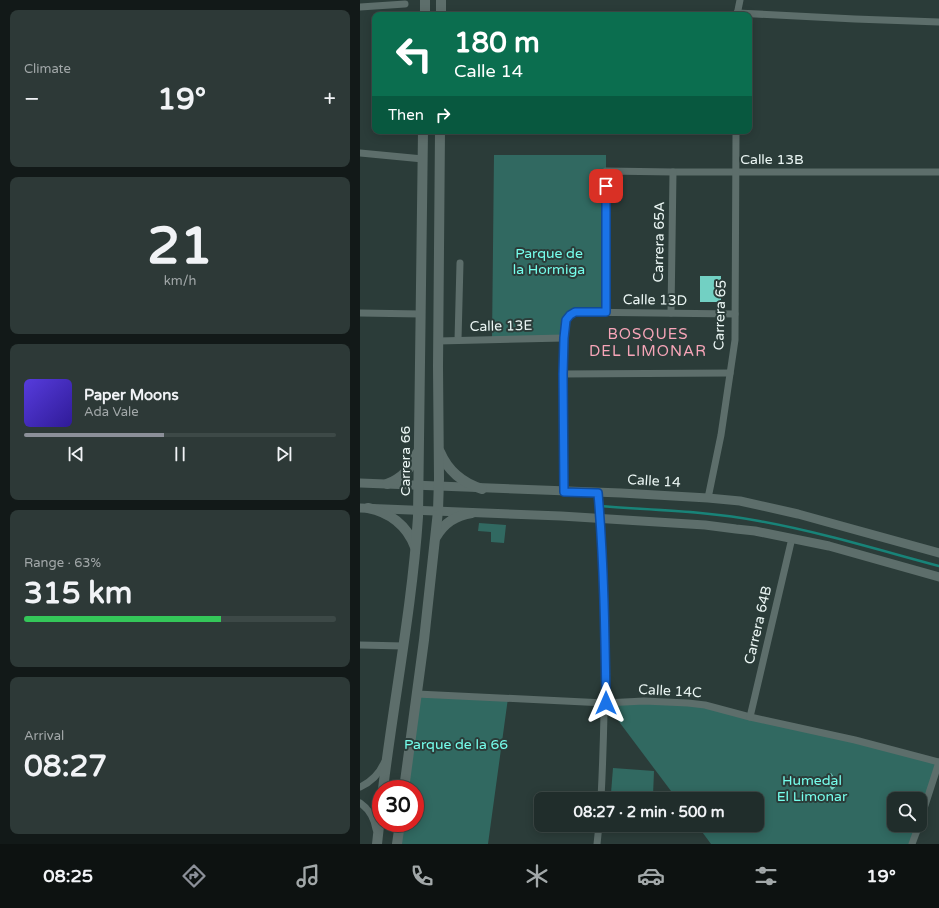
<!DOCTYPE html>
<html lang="en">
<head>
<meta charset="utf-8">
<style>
  :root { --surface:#202d2b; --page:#2d3937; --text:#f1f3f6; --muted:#a2a8a9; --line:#3d4947; --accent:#8c9099 }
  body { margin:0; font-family:"Varela Round",sans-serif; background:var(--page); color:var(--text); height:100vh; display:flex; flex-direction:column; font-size:15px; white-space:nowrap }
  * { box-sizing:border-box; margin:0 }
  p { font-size:13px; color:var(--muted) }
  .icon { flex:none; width:22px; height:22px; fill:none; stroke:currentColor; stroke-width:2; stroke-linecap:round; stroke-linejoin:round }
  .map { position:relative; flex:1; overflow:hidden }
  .side { display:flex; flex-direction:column; gap:10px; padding:10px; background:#121918; width:360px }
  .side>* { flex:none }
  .top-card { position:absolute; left:12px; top:12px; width:380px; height:122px; border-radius:8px; box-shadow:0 2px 10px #0003,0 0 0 1px var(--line); background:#0b6e4f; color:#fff; overflow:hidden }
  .controls { position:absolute; left:527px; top:792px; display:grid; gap:8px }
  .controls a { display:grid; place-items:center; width:40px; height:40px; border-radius:8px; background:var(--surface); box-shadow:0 2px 10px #0003,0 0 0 1px var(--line); font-size:20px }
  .speed { position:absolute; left:12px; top:780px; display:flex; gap:8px; font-size:20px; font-weight:700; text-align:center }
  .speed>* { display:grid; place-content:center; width:52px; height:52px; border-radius:50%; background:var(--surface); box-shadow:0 2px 10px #0003,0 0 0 1px var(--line); line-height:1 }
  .speed .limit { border:6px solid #d22; background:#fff; color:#111 }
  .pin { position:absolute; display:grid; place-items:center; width:34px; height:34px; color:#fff; margin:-17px; border-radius:8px; box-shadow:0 2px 6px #0006 }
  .me { position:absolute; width:44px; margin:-22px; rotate:0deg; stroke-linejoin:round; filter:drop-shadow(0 0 3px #0008) }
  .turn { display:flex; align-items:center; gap:14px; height:84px; padding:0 16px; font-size:18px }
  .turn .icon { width:52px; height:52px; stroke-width:2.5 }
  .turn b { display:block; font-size:28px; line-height:34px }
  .then { display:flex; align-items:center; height:38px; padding:0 16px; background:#0003; gap:8px; font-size:15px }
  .big { font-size:30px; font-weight:800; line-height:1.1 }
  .side .tile { flex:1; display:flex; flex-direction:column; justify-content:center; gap:6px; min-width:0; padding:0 14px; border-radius:8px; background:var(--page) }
  .side .dial { align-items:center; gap:0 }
  .dial b { font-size:52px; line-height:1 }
  .song { display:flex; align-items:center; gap:12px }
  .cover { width:48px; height:48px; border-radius:6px; background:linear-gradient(135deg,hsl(250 70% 55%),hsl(250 70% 35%)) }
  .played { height:4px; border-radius:2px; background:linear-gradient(90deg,var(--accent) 45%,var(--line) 45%) }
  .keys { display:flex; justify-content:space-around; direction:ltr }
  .heat { display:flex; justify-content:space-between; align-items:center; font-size:22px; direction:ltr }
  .charge { height:6px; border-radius:3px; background:linear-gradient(90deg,#34c759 63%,var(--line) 0) }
  .trip { position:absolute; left:174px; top:792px; width:230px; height:40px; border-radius:8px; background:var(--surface); box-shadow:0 2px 10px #0003,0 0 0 1px var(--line); font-weight:800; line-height:40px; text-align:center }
  .tabs { display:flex; height:64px; justify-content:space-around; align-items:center; background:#0d1211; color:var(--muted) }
  .tabs .icon { width:28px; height:28px }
  .tabs .on { color:var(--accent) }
  .tabs b { font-size:18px; color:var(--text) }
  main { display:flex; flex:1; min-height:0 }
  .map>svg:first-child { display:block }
  .green { fill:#316961 }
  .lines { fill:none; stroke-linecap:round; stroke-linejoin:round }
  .stream { stroke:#188378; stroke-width:2.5 }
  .building { fill:#72d0c3 }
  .minor { stroke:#5d6e6b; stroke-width:7 }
  .tertiary { stroke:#5d6e6b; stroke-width:9 }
  .secondary { stroke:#5d6e6b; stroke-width:10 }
  .route-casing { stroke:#114b97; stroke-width:10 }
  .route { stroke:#1a73e8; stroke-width:7 }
  .labels { text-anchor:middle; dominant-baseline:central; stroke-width:4; stroke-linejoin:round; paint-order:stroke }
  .street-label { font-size:14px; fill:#ebf6f4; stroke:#2b3c39 }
  .park-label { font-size:14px; fill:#76feec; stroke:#2b3c39 }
  .neighbourhood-label { font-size:15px; letter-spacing:1px; fill:#f7a5b8; stroke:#2b3c39 }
</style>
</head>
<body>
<main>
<section class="side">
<div class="tile"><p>Climate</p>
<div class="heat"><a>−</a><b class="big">19°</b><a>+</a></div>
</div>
<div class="tile dial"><b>21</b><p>km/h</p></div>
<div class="tile">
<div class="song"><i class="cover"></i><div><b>Paper Moons</b><p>Ada Vale</p></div></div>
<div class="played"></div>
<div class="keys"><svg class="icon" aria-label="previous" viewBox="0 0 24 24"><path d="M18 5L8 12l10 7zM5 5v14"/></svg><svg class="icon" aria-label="pause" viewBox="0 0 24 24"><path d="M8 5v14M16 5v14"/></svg><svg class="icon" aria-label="next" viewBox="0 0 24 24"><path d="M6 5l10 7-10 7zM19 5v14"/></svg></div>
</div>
<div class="tile"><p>Range · 63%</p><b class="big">315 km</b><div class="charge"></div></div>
<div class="tile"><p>Arrival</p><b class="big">08:27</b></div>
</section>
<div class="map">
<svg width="579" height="844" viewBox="0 0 579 844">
  <rect width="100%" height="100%" fill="#2b3c39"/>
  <g class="green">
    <path d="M134,155H246V312L209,315L204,338L132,340Z"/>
    <path d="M119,523L146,525L144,543L131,542V532L118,531Z"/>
    <path d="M57,694L148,698L128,844H37L40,823H55V789H44Z"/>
    <path d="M245,703H328L579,762L560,821V799H534V825H559L552,844H351L337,825H397V799H317Z"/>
    <path d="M253,768L294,771L293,796L251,793Z"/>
  </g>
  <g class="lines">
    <path class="stream" d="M239,506C292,510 348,511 399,521C460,532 519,550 579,566"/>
  </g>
  <g class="building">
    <rect x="340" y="276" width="21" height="26"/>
    <path d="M471,773L479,784L472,790L464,779Z"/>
  </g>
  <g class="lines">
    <g class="minor">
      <path d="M0,7L45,4"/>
      <path d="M377,13L495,19L579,22"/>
      <path d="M377,15L380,0"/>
      <path d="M0,153L63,159"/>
      <path d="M246,312V171L313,172H579"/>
      <path d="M0,313L61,314"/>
      <path d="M311,313L313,172"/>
      <path d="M98,340L100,263"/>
      <path d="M78,341L204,338"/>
      <path d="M203,374L370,373"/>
      <path d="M204,492V338C205,328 204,317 215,312L375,314"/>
      <path d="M237,493C247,595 246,697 241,799"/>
      <path d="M348,498L361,435L375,340L376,131"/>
      <path d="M0,645L44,646"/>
      <path d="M57,694L245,703L284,701L328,703L345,705L390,717L495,740L579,762"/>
      <path d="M390,717L432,538"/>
      <path d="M0,787C11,782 19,774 24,763"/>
      <path d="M0,803C9,809 14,818 16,829"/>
      <path d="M560,821L579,762"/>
      <path d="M237,844L239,825"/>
      <path d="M552,844L559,825"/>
    </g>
    <g class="tertiary">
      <path d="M0,483L261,493L348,498L380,501L438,514L579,553"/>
      <path d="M0,508L201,516L345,525L376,529L395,531L469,546L579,577"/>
    </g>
    <g class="secondary">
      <path d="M65,15V0"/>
      <path d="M81,15V0"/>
      <path d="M80,452C88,471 103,483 122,489"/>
      <path d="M27,484C42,478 52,468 57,453"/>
      <path d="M8,508C29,512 47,525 55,547"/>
      <path d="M76,537C84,523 97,515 112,513"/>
      <path d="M23,789C34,698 52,608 58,517L63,131"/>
      <path d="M44,789L64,640L78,511L79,479L78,367L80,131"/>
      <path d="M17,844L21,808"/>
      <path d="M37,844L40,823"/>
    </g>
  </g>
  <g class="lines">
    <g class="route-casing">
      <path id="route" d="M246,703C245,633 244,563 238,493L204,492L203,374L204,338L206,320L210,315L215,312H246V186"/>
    </g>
    <use href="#route" class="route"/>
  </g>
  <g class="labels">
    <g class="street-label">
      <text x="412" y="159">Calle 13B</text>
      <text transform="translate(299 242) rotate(-89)">Carrera 65A</text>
      <text transform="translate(295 300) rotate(1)">Calle 13D</text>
      <text transform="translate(360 315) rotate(-88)">Carrera 65</text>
      <text transform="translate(141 326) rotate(-1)">Calle 13E</text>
      <text transform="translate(45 461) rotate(-90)">Carrera 66</text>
      <text transform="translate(294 481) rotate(3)">Calle 14</text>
      <text transform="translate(398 625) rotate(-77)">Carrera 64B</text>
      <text transform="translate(310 691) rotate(3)">Calle 14C</text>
    </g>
    <g class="park-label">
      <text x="189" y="253">Parque de<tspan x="189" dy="16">la Hormiga</tspan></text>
      <text x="96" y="744">Parque de la 66</text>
      <text x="452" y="780">Humedal<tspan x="452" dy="16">El Limonar</tspan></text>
    </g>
    <g class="neighbourhood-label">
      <text x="288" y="334">BOSQUES<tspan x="288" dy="17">DEL LIMONAR</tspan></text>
    </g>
  </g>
</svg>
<div class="controls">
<a><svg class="icon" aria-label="search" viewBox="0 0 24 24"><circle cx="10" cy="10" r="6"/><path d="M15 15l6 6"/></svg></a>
</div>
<div class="speed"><div class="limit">30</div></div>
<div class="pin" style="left:246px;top:186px;background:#d93025"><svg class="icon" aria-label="arrive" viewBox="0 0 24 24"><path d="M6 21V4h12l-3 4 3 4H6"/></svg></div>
<svg class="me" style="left:246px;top:703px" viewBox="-20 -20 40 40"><path d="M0-17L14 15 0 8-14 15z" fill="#1a73e8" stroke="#fff" stroke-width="4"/></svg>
<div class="trip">08:27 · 2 min · 500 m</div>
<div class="top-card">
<div class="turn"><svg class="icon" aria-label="left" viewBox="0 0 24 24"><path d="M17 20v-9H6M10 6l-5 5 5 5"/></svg><div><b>180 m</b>Calle 14</div></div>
<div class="then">Then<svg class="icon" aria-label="right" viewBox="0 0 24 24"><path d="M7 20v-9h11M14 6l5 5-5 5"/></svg></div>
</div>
</div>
</main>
<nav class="tabs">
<b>08:25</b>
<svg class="icon on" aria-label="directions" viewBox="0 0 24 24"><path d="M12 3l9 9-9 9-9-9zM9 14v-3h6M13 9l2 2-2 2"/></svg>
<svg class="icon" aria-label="music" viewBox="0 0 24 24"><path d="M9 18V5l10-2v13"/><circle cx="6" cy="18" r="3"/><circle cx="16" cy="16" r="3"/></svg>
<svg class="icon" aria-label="phone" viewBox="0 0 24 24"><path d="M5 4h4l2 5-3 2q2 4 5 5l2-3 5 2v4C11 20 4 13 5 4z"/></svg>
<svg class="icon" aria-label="climate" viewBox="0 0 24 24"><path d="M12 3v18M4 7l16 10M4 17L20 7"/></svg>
<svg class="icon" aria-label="car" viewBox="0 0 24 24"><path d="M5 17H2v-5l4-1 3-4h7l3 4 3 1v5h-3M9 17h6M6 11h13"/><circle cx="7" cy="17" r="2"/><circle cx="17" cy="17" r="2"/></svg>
<svg class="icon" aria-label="filters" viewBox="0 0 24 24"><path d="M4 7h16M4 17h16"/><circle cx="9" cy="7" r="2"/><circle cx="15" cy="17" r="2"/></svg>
<b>19°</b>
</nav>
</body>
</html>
